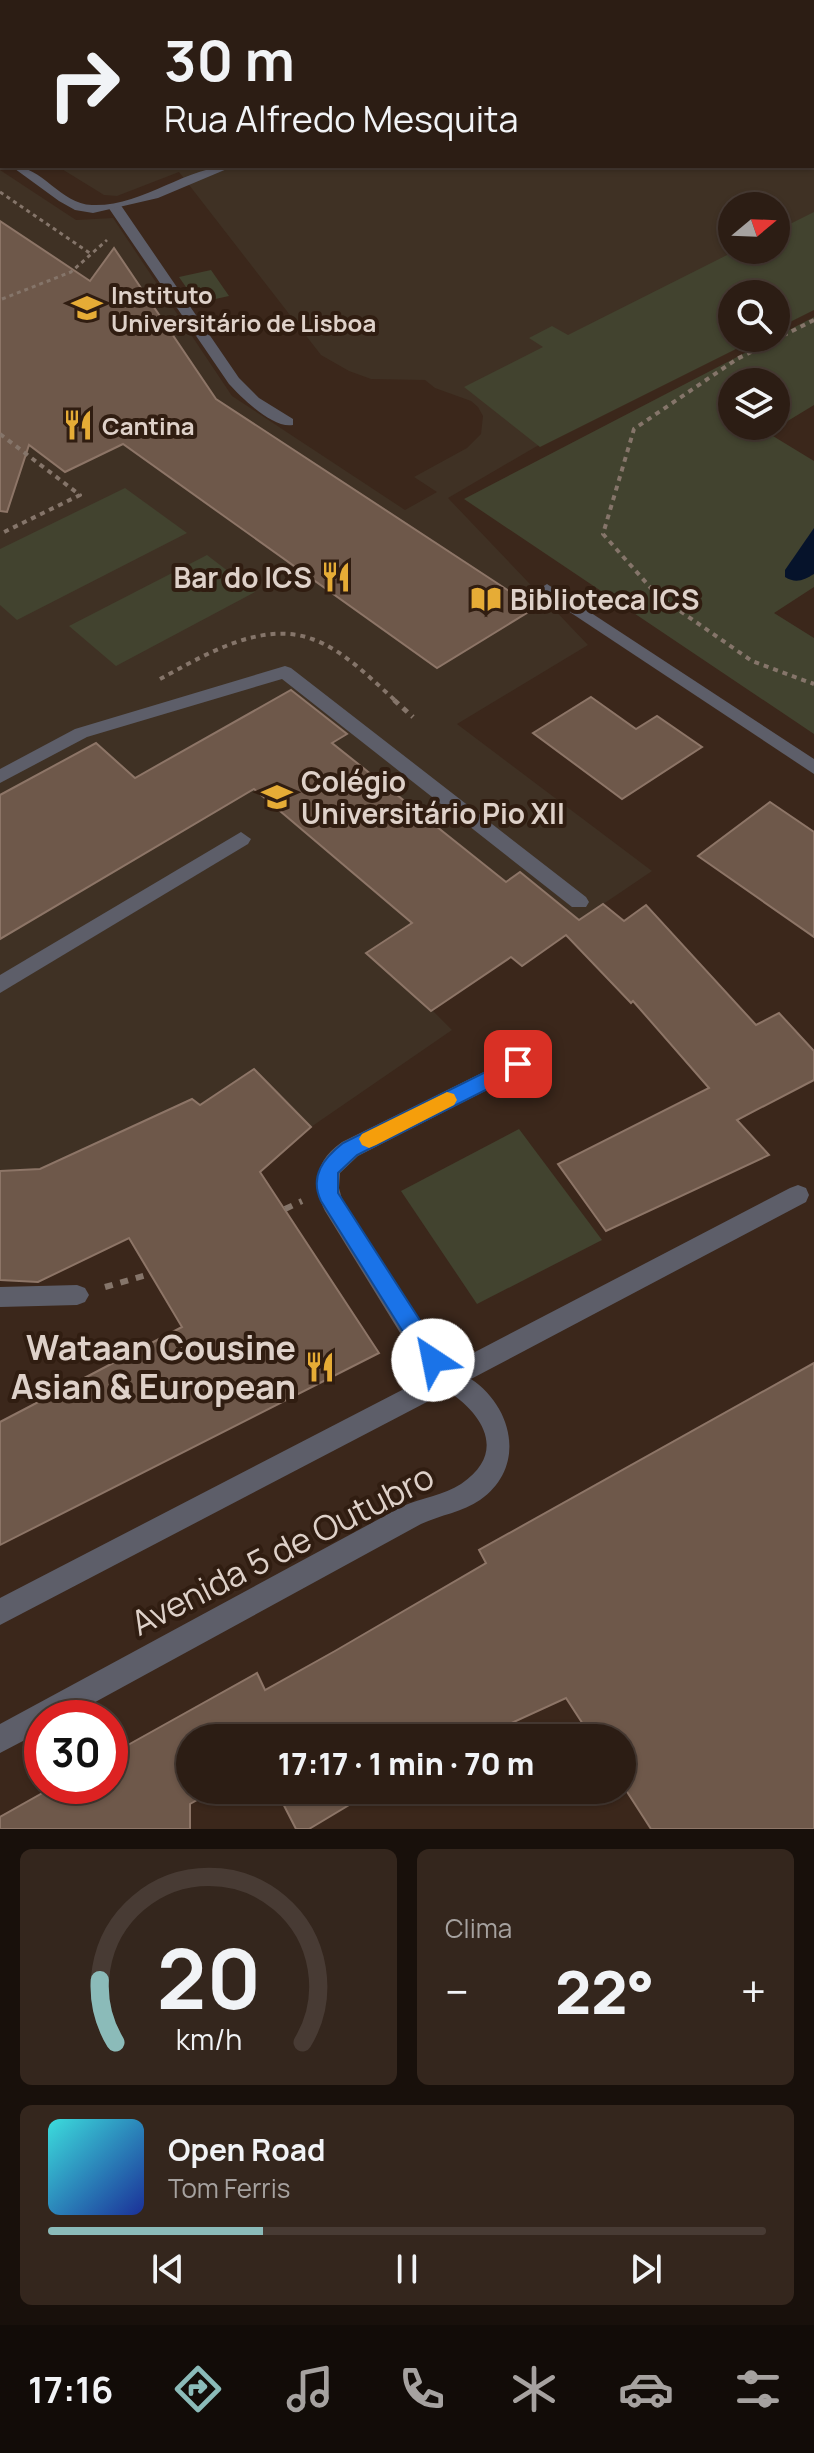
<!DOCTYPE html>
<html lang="pt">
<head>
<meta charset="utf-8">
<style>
  :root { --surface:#2c1d14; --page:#34261d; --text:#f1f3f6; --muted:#a6a2a0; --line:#483b34; --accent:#8bbbb9 }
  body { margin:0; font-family:Manrope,sans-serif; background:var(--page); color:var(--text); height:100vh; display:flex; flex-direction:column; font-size:30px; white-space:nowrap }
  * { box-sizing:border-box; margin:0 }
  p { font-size:26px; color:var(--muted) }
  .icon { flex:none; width:44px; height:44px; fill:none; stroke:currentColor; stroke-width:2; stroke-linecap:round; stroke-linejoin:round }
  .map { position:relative; height:1829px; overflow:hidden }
  .side { display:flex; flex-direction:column; gap:20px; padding:20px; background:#18100b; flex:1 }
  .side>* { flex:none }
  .hud { position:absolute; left:0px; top:0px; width:814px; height:168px; box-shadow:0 2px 6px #0004,0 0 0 2px var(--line); background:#2c1d14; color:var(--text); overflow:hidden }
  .needle { width:52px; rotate:71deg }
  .buttons { position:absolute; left:718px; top:192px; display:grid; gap:16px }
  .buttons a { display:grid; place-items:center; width:72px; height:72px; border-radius:50%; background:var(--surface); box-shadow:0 2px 6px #0004,0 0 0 2px var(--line); font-size:40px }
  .speed { position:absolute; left:24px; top:1700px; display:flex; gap:16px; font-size:40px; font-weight:700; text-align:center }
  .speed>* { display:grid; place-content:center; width:104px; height:104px; border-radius:50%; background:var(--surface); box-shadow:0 2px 6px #0004,0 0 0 2px var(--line); line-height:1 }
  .speed .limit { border:12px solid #d22; background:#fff; color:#111 }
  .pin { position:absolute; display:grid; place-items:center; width:68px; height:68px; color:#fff; margin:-34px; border-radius:16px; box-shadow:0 4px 12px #0006 }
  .me { position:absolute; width:88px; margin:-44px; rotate:326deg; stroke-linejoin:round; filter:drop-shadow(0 0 6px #0008) }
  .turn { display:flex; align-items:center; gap:28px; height:168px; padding:0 32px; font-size:36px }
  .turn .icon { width:104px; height:104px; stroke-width:2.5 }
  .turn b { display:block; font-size:56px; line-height:68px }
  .big { font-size:60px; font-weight:800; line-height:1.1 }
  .side .card { flex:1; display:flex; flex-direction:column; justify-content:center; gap:12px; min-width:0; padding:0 28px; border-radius:12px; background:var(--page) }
  .side .dial { align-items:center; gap:0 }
  .dial svg { height:208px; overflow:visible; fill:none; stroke:var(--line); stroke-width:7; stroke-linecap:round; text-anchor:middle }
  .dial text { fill:var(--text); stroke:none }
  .song { display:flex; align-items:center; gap:24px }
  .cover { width:96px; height:96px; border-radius:12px; background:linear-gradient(135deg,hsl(180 70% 55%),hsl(230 70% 35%)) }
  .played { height:8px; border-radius:4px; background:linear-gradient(90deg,var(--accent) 30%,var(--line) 30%) }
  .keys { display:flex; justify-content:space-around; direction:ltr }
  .heat { display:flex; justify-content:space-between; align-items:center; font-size:44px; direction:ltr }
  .side .tiles { flex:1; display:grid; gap:20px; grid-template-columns:1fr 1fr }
  .card:last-child { grid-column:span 2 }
  .trip { position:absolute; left:176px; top:1724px; width:460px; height:80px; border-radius:40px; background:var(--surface); box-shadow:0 2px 6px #0004,0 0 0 2px var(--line); font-weight:800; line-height:80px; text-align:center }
  .tab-bar { display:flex; height:128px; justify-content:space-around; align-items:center; background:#120c08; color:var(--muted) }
  .tab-bar .icon { width:56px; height:56px }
  .tab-bar .on { color:var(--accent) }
  .tab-bar b { font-size:36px; color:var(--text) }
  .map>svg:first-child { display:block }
  .education { fill:#3f3124; fill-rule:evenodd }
  .green { fill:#42432f; fill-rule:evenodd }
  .water { fill:#06132b }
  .building { fill:#6e584a; stroke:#8d7567; stroke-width:2 }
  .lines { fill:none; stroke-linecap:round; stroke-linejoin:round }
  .path-far3 { stroke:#85756a; stroke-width:3; stroke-dasharray:4 4; stroke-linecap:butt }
  .path-far2 { stroke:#85756a; stroke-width:4; stroke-dasharray:5 5; stroke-linecap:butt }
  .path-far1 { stroke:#85756a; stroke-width:5; stroke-dasharray:6 6; stroke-linecap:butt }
  .path { stroke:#85756a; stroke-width:6; stroke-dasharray:8 8; stroke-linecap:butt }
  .service { fill:#5d5e69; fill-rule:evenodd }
  .pedestrian { fill:#5d5e69; fill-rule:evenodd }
  .minor { fill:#5d5e69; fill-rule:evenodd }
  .route { fill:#1a73e8; stroke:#114b97; stroke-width:2 }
  .slow { fill:#f59e0b }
  .labels { text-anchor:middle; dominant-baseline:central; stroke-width:8; stroke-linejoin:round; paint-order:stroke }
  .far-poi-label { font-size:24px; font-weight:bold; fill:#ded1c9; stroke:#301d11; text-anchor:start }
  .poi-label { font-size:28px; font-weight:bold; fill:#ded1c9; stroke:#301d11; text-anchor:start }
  .near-poi-label { font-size:34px; font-weight:bold; fill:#ded1c9; stroke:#301d11; text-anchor:end }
  .near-street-label { font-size:34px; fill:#ded1c9; stroke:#301d11 }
</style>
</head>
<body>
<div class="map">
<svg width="814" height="1829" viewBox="0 0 814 1829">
  <rect width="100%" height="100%" fill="#3b271b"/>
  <path class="education" d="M0,0H814V284L776,294H732V332L448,498L588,645L457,724L652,871L562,932L522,966L510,957L432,1010L452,1030L311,1127L254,1069L200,1105L192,1099L40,1169L0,1171V170L76,220L113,218L232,396L405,510L437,492L414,477L467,448L481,434L483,416L478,407L471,401L435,388L425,380L371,379L349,371L321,355L179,172L117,196L104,195L57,166H812V2H2V142ZM732,206H776V250H732Z"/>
  <g class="green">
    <path d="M814,212V310L776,329V294H732V338H758L540,447L464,387L543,347L529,338L552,326L568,335L737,250H776V231Z"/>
    <path d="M211,270L229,296L197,303L179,277Z"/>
    <path d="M814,317V405L768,433L814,461V587L774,613L814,638V734L464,499ZM732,382H776V426H732Z"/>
    <path d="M125,488L187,533L17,620L0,605V549Z"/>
    <path d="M207,555L255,592L116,666L69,626Z"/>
    <path d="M519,1129L602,1240L477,1304L401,1191Z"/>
  </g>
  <path class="water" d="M814,528V574C804,580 796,584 785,577V570Z"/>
  <g class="building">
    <path d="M0,221L90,281L114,248L216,399L535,608L437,668L123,444L65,472L29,445L7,512L0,511Z"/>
    <path d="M291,690L347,734L332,743L506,882L520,872L579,920L603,904L624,921L646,905L756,1025L779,1013L814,1051V1080L737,1120L769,1155L606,1231L558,1164L709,1088L633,1001L631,1003L566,935L522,966L511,957L431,1011L366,953L412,923L254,789L0,939V795L96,743L135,778Z"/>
    <path d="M591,697L636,729L657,716L702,747L622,799L533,733Z"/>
    <path d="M770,802L814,832V937L698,856Z"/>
    <path d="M254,1069L311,1127L260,1172L379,1353L0,1545V1422L182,1327L129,1238L38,1282L0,1280V1171L40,1169L192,1099L200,1105Z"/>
    <path d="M814,1363V1829H651L622,1784V1738H592L566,1698L479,1738H190V1790H215L190,1804V1829H0V1817L55,1786H110V1755L257,1673L265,1690L335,1651L486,1563L479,1550Z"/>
    <path d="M276,1790H374L309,1829H296Z"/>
  </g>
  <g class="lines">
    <g class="path-far3">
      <path d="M0,192L91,254"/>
      <path d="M2,299L71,272L107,240"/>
    </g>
    <g class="path-far2">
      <path d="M814,320L737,359L634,429L603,534L657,595L752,661L814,684"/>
      <path d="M0,434L80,495L0,534"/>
      <path d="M160,679C203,656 261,620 312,639C344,650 372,680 397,702"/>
    </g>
    <path class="path-far1" d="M394,700L413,717"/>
    <g class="path">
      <path d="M285,1209L302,1201"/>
      <path d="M105,1287L150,1274"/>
    </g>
    <g class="service">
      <path d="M73,0H86L88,2H75Z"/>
      <path d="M285,666L291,668L586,897L589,902L586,907H572L282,679L87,737L0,783V769L75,729Z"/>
      <path d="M241,832L251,839L248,844L0,993V975Z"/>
    </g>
    <path class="pedestrian" d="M110,204H120L239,378L259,398L293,419V425C273,429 242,398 229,384L108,207Z"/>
    <g class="minor">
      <path d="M134,0H150L132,2Z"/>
      <path d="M622,0H637L620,2Z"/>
      <path d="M0,151L2,152V160L0,159Z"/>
      <path d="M11,166C43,166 60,204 92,205C143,207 185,166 234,166L158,198L93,213L75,210L59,201Z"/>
      <path d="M547,584L814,759V774L541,593L539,589Z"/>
      <path d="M518,1055L526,1058L529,1064L526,1070L358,1156L340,1173L339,1188L342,1199L428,1333L452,1364L790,1188L798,1185L806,1188L809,1195L806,1202L471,1379C513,1407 527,1467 480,1500C463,1512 440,1515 421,1524L66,1718H42V1731L0,1753V1724L403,1506C421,1498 444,1495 461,1484C507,1453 484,1415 448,1391L0,1625V1598L431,1375L410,1349L325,1211C311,1183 316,1160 342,1142Z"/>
      <path d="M77,1285L85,1288L89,1295L85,1302L77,1305L0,1307V1287Z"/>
    </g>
  </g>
  <path class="route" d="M518,1056L525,1059L528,1064L525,1070L357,1155L338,1173V1193L441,1353L444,1360L441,1367L433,1370L425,1367L321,1201C309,1176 324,1158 343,1143Z"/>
  <path class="slow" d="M447,1092L454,1094L457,1100L454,1105L376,1145L369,1148L362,1145L359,1139L362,1134Z"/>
  <defs>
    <g id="university-bare" transform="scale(2.4)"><path d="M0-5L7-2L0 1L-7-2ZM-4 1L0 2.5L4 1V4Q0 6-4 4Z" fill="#e6ac36" stroke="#301d11" stroke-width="2.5" paint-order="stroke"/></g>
    <g id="restaurant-bare" transform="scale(2.4)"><path d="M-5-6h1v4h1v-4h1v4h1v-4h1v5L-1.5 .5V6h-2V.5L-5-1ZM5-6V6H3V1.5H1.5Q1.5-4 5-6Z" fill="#e6ac36" stroke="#301d11" stroke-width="2.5" paint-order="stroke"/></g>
    <g id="library-bare" transform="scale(2.4)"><path d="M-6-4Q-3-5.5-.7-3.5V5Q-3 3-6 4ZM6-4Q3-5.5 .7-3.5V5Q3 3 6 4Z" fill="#e6ac36" stroke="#301d11" stroke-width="2.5" paint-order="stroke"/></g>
  </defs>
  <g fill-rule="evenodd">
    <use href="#university-bare" x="87" y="308"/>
    <use href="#restaurant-bare" x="78" y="425"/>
    <use href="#restaurant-bare" x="336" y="577"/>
    <use href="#library-bare" x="486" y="599"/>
    <use href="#university-bare" x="277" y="797"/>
    <use href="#restaurant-bare" x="320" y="1367"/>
  </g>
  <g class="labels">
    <g class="far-poi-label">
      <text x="111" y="294">Instituto<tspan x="111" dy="28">Universitário de Lisboa</tspan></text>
      <text x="102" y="425">Cantina</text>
    </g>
    <g class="poi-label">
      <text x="312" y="577" text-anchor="end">Bar do ICS</text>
      <text x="510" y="599">Biblioteca ICS</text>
      <text x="301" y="781">Colégio<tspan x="301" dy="32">Universitário Pio XII</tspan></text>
    </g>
    <g class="near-poi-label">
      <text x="296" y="1347">Wataan Cousine<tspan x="296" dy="39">Asian &amp; European</tspan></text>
    </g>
    <g class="near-street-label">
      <text transform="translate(282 1549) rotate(-27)">Avenida 5 de Outubro</text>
    </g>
  </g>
</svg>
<div class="buttons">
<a><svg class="needle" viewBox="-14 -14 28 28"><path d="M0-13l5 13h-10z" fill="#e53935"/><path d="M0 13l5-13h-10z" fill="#a6a2a0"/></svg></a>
<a><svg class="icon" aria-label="search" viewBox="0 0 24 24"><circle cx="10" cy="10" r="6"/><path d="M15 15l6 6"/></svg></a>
<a><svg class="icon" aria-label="layers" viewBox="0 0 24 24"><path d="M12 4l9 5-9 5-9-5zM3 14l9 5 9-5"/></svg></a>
</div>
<div class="speed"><div class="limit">30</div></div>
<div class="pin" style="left:518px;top:1064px;background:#d93025"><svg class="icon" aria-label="arrive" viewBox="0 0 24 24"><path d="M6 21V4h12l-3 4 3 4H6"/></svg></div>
<svg class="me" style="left:433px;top:1360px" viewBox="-20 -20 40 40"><circle r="19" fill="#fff"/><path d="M0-13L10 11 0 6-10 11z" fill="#1a73e8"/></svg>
<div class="trip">17:17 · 1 min · 70 m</div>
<div class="hud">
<div class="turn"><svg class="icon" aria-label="right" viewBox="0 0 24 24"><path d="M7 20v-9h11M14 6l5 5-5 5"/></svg><div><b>30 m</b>Rua Alfredo Mesquita</div></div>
</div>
</div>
<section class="side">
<div class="tiles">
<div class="card dial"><svg viewBox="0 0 100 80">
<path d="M14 69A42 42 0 1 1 86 69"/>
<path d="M14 69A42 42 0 0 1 8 45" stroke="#8bbbb9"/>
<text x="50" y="56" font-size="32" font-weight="700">20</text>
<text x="50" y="72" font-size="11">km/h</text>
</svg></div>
<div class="card"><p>Clima</p>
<div class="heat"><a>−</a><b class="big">22°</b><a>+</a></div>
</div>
<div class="card">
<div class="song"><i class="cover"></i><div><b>Open Road</b><p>Tom Ferris</p></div></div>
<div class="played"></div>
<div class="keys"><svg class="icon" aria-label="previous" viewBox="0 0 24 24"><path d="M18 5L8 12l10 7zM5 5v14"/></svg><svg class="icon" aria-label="pause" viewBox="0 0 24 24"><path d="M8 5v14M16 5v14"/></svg><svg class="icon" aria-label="next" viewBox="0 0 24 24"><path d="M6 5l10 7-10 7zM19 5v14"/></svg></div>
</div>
</div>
</section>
<nav class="tab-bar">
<b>17:16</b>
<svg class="icon on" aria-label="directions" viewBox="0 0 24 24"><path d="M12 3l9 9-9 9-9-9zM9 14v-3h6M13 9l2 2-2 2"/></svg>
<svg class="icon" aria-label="music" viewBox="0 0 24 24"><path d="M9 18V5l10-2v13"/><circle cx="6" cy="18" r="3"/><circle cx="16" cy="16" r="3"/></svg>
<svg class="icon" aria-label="phone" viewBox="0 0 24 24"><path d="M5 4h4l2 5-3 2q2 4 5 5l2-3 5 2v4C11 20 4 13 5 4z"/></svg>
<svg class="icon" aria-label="climate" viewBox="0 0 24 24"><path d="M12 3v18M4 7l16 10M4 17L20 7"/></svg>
<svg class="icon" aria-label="car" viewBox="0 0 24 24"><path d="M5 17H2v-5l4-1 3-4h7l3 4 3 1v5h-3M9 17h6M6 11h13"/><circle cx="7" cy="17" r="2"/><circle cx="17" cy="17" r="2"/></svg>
<svg class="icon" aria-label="filters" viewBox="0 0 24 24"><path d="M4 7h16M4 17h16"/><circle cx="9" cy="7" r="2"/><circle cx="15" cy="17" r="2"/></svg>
</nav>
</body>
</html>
